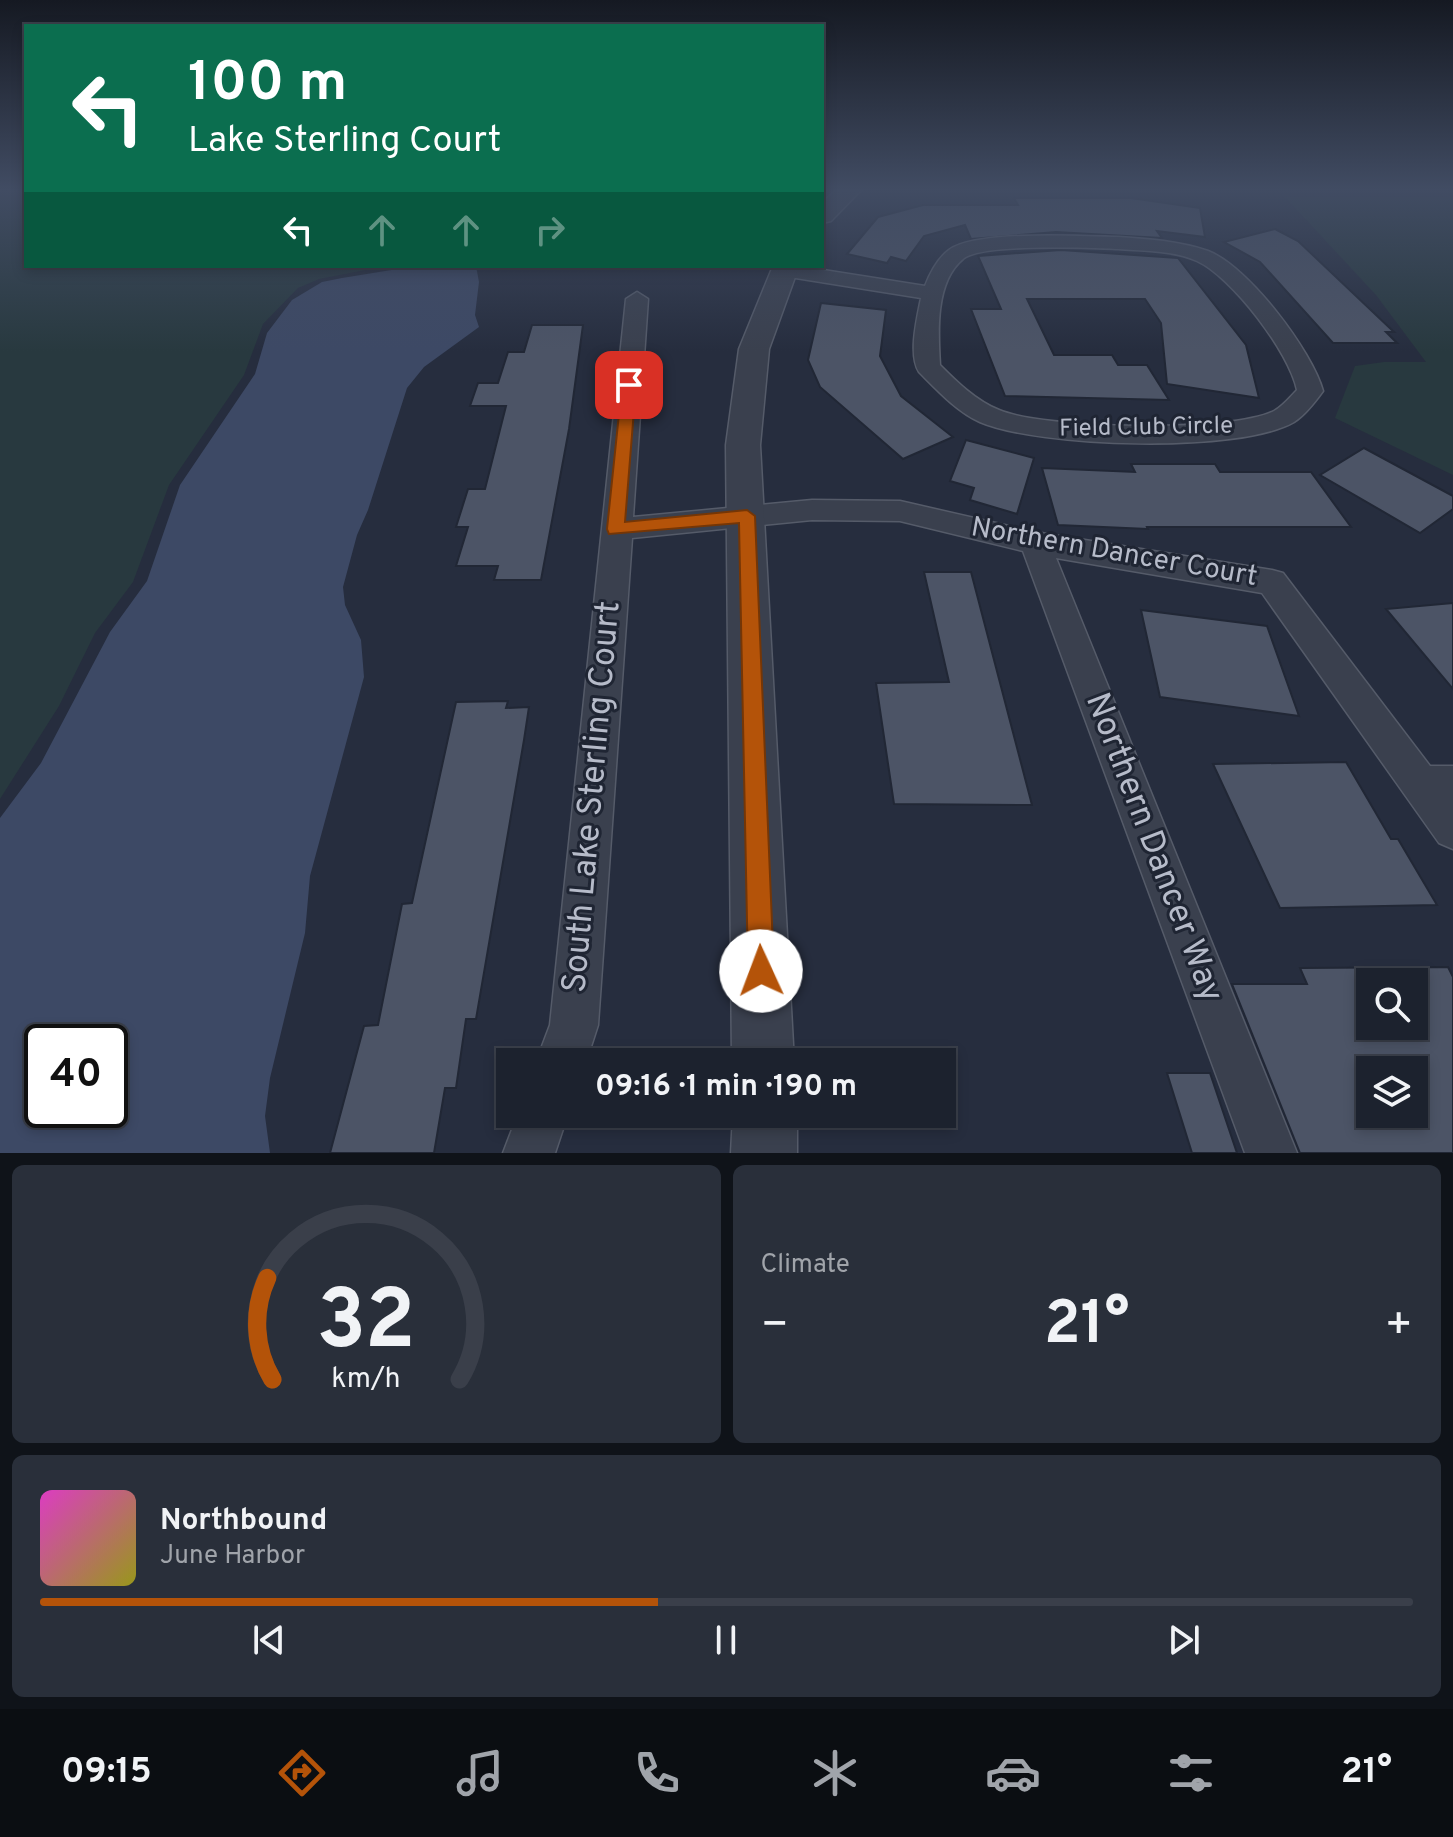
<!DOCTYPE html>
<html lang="en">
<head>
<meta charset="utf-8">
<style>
  :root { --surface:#1c222e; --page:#292f3a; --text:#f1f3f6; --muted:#a0a4aa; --line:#3a3f4a; --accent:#b45309 }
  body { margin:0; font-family:Overpass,sans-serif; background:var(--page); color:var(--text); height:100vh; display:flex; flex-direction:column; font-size:30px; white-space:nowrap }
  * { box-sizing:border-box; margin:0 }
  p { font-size:26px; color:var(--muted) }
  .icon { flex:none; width:44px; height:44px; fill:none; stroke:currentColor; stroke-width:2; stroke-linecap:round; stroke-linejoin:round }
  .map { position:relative; height:1153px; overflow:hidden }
  .panel { display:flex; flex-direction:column; gap:12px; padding:12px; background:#0f1319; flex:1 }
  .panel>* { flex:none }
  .guide { position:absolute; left:24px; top:24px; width:800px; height:244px; border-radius:0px; box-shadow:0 4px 12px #0003,0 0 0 2px var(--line); background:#0b6e4f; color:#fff; overflow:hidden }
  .tools { position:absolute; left:1356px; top:968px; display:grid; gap:16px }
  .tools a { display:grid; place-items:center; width:72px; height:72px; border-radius:0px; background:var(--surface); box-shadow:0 4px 12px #0003,0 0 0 2px var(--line); font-size:40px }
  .speed { position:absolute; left:24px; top:1024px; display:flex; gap:16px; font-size:40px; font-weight:700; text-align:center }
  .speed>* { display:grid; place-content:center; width:104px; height:104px; border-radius:50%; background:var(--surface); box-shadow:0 4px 12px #0003,0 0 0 2px var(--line); line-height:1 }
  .speed .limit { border:4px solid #111; border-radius:12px; background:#fff; color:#111 }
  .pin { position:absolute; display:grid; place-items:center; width:68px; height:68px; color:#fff; margin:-34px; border-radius:16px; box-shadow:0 4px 12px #0006 }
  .me { position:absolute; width:88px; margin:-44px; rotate:358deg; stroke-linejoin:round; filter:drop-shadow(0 0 6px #0008) }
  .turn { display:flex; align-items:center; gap:28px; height:168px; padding:0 32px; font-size:36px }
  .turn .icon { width:104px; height:104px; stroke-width:2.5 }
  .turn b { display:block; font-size:56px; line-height:68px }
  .lanes { display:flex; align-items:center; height:76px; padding:0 32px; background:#0003; justify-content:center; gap:40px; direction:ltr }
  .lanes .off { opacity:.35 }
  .big { font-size:60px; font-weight:700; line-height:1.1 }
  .panel .tile { flex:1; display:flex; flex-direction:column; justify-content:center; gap:12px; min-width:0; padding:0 28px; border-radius:12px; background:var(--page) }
  .panel .dial { align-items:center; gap:0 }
  .dial svg { height:208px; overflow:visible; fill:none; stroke:var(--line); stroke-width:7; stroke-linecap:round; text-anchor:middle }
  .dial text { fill:var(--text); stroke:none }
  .song { display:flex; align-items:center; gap:24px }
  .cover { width:96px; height:96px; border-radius:12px; background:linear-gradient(135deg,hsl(310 70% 55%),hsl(60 70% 35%)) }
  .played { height:8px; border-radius:4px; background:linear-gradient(90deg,var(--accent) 45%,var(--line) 45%) }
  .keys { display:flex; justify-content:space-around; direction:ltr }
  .heat { display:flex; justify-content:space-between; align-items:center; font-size:44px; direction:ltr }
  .panel .tiles { flex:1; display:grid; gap:12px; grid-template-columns:1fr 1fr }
  .tile:last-child { grid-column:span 2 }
  .trip { position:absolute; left:496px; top:1048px; width:460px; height:80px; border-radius:0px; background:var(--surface); box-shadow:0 4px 12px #0003,0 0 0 2px var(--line); font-weight:700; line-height:80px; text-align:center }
  .dock { display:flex; height:128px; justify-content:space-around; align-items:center; background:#0b0e12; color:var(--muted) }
  .dock .icon { width:56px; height:56px }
  .dock .active { color:var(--accent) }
  .dock b { font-size:36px; color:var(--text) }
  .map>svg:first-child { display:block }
  .green { fill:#28393f }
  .water { fill:#3d4965; fill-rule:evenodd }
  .building { fill:#4c5466; stroke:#212735; stroke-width:2; fill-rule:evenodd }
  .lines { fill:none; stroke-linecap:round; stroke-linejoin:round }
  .minor-casing { stroke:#555b69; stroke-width:3 }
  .tertiary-casing { stroke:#555b69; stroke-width:3 }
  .minor { fill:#3a404e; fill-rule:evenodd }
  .tertiary { fill:#3a404e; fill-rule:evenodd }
  .route { fill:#b45309; stroke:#753606; stroke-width:2 }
  .labels { text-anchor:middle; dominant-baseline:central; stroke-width:6; stroke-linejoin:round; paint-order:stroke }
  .far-street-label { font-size:24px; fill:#b6bbc9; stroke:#1f2533 }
  .street-label { font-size:28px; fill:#b6bbc9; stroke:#1f2533 }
  .near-street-label { font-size:34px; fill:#b6bbc9; stroke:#1f2533 }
</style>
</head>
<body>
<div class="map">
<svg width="1453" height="1153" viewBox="0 0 1453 1153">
  <rect width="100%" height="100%" fill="#262d3e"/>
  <g class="green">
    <path d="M0,189H26V266H386L319,279L298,288L263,324L244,375L169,485L133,582L95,633L59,706L0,799Z"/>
    <path d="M1285,197H1453V475L1335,418L1355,366L1384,362H1426L1376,295Z"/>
  </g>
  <path class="water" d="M476,266L479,282L475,315L479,327L424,367L407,388L368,510L357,535L343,587L345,605L361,640L364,677L310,876L305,933L270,1078L265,1116L270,1153H0V818L41,763L110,632L147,581L180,485L255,374L267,333L292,300L322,282L342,278L410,267ZM42,1042H110V1110H42Z"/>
  <g class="building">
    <path d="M1014,198H1131L1200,208L1205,237L1157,231L1162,238L1056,232L971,239L965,225L924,236L906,261L891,257L887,263L847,254L878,217L923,205H1018Z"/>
    <path d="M1275,229L1298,241L1394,332H1386L1397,343H1333L1260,262L1224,242Z"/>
    <path d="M1061,250L1178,258L1246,345L1259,398L1167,384L1161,323L1145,299H1027L1054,355H1112L1118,365H1147L1169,400L1005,396L971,309H1001L978,256Z"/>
    <path d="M821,303L886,310L880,356L901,396L953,437L903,459L820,387L808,360Z"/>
    <path d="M532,325H583L569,429L541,580H494L498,566H456L468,527H456L468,489H485L506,406H470L478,383H498L508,352H524Z"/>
    <path d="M966,440L1034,458L1017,514L970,500L974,488L950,481Z"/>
    <path d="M1364,448L1453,496V509L1420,533L1320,475Z"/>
    <path d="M1131,464H1215L1220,472H1311L1351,527H1147L1148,529L1058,525L1042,468L1135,472Z"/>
    <path d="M924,572H971L1032,805L894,804L876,683L949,682Z"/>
    <path d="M1453,603V689L1386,609Z"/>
    <path d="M1141,610L1267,626L1299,716L1160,697Z"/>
    <path d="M508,701L506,708L529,707L524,740L476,1019H466L456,1088H445L434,1153H330L364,1026L378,1025L402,904L412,903L456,702Z"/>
    <path d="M1346,762L1391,839H1398L1437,905L1280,908L1213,764Z"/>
    <path d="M1448,967L1453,977V1153H1300L1232,984H1307L1300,968ZM1370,982H1414V1026H1370ZM1370,1070H1414V1114H1370Z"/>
    <path d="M1167,1073H1210L1237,1153H1192Z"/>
  </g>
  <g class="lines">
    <g class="minor-casing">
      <g id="minor">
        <path d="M1118,237C1148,239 1179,241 1208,251C1248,266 1312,351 1323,391C1315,402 1305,415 1294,422C1239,454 1038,447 980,422C957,412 937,390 919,372C908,355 917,318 921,298L783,276L772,270L775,266H798L925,286C930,273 938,258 949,250C975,230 1082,236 1118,237ZM1118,249C1143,251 1173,250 1197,261C1232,277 1289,352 1297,390C1290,397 1283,406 1274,411C1232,433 1043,429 999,410C976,401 957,382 940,365C938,332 935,282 963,259C981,243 1089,248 1118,249Z"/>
        <path d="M637,292L648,299L633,517L812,500L900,501L1035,532L1272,570L1283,573L1430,766H1453V849L1439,843L1262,593L1056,558L1297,1153H1245L1023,551L900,521L812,520L632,538L598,1025L586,1062H536L550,1025L626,299Z"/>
        <path d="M518,1114H568L555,1153H503Z"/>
      </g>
    </g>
    <g class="tertiary-casing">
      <g id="tertiary">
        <path d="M837,189H862L831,221L822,223V203Z"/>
        <path d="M773,266H799L769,349L760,445L794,1062H732L726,445L739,349Z"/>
        <path d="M733,1114H797V1153H731Z"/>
      </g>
    </g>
    <use href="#minor" class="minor"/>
    <use href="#tertiary" class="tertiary"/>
  </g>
  <linearGradient id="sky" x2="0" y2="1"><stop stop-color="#151922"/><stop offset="0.54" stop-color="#414c63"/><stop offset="1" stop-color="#414c63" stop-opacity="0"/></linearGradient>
  <rect width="1453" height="351" fill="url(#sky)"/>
  <path class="route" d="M629,381L636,385L625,522L747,510L755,516L774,971L770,980L761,984L751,980L748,971L739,523L609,534L607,529L622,385Z"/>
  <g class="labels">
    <g class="far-street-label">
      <text transform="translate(1146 428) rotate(-1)">Field Club Circle</text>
    </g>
    <g class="street-label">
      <text transform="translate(1114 553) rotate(10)">Northern Dancer Court</text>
    </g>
    <g class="near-street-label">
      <text transform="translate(593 797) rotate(-85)">South Lake Sterling Court</text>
      <text transform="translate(1153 848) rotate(69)">Northern Dancer Way</text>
    </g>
  </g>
</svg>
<div class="tools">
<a><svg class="icon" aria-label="search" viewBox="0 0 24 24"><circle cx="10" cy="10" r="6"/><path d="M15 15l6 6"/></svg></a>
<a><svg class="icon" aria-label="layers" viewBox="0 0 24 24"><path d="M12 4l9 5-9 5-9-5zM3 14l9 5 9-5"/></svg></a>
</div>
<div class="speed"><div class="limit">40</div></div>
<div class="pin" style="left:629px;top:385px;background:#d93025"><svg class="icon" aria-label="arrive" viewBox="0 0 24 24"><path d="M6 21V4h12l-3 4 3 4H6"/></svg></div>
<svg class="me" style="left:761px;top:971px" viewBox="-20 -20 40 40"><circle r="19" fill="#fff"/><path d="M0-13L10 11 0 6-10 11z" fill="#b45309"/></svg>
<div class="trip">09:16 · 1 min · 190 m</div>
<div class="guide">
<div class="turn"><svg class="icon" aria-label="left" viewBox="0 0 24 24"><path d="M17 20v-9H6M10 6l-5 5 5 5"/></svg><div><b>100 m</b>Lake Sterling Court</div></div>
<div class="lanes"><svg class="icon" aria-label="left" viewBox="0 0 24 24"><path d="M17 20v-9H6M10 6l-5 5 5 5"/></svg><svg class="icon off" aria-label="ahead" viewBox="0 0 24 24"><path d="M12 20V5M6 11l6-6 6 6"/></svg><svg class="icon off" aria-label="ahead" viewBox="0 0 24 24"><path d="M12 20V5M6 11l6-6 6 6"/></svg><svg class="icon off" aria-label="right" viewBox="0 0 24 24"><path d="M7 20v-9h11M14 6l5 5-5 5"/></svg></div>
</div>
</div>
<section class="panel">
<div class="tiles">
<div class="tile dial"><svg viewBox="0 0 100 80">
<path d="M14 69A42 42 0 1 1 86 69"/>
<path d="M14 69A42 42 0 0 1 12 30" stroke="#b45309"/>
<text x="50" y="56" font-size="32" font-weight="700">32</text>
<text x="50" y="72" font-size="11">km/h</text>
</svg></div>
<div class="tile"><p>Climate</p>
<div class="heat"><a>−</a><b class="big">21°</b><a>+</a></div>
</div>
<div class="tile">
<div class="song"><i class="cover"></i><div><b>Northbound</b><p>June Harbor</p></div></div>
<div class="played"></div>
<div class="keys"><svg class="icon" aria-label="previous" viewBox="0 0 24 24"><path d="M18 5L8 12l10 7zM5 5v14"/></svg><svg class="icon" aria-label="pause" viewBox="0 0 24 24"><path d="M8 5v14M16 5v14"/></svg><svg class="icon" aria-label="next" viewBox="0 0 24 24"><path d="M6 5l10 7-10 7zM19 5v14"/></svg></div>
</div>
</div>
</section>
<nav class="dock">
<b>09:15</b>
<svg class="icon active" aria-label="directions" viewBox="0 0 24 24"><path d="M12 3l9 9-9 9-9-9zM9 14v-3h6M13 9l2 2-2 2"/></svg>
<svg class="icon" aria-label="music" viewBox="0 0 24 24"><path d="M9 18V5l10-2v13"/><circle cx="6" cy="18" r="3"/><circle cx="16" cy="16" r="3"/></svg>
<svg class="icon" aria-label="phone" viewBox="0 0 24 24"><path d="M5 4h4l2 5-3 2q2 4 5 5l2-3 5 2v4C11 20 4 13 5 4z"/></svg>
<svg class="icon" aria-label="climate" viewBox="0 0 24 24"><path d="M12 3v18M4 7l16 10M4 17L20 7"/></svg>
<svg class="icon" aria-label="car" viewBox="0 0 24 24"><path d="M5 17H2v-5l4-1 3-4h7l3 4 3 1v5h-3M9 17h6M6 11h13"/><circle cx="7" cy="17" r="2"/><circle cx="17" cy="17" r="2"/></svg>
<svg class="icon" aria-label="filters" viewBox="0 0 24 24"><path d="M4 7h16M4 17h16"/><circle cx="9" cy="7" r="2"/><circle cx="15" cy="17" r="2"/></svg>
<b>21°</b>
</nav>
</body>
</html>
